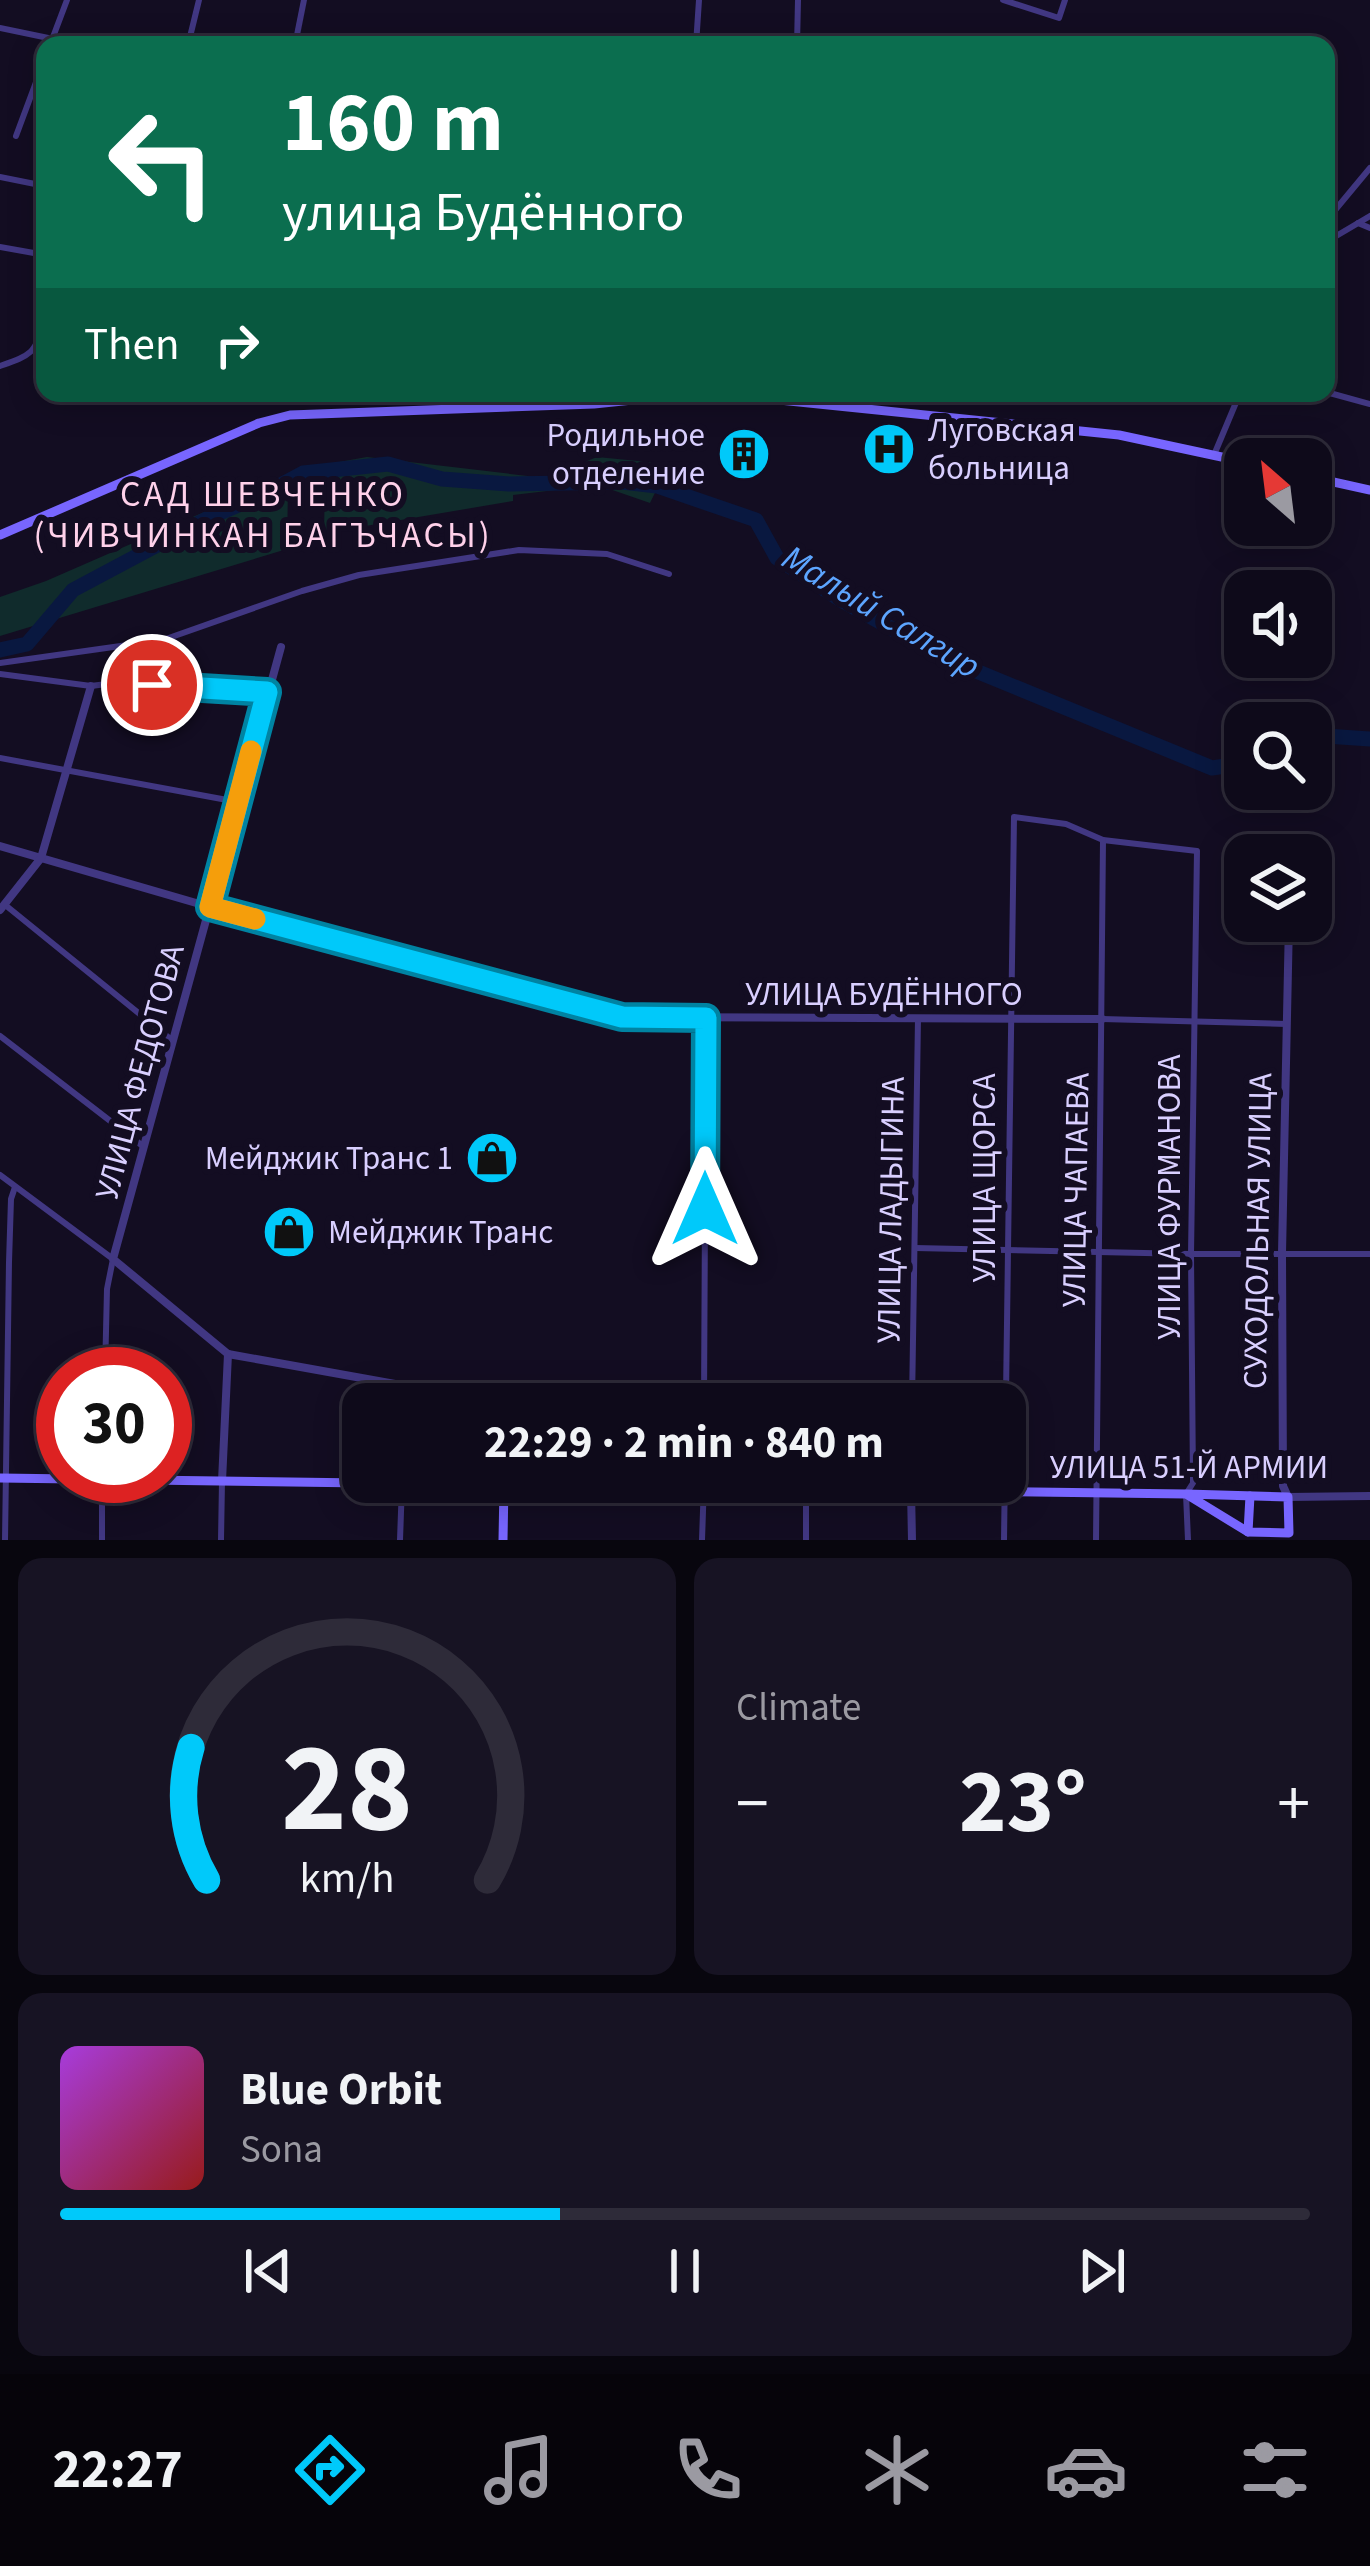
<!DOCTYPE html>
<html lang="en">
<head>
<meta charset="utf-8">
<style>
  :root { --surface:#0e0a1a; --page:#171323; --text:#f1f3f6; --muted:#9b9aa2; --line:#2e2b39; --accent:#00c9fa }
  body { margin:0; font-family:"Source Sans 3",sans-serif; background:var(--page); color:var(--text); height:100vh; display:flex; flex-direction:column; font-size:45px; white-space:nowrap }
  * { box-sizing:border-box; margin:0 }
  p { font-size:39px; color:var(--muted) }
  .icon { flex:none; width:66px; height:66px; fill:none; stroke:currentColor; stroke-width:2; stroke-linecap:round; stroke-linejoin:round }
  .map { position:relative; height:1540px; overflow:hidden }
  .drawer { display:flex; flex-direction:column; gap:18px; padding:18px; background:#08060e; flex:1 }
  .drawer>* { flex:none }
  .hud { position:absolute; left:36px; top:36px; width:1299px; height:366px; border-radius:24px; box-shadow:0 6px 30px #0003,0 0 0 3px var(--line); background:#0b6e4f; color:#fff; overflow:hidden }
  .needle { width:78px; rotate:332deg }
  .controls { position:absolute; left:1224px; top:438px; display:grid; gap:24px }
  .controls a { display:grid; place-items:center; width:108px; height:108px; border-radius:24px; background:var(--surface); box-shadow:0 6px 30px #0003,0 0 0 3px var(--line); font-size:60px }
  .speed { position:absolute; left:36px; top:1347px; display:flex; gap:24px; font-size:60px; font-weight:700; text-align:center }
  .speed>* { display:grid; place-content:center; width:156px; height:156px; border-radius:50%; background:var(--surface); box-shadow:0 6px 30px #0003,0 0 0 3px var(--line); line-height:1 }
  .speed .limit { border:18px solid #d22; background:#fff; color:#111 }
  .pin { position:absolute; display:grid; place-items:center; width:102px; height:102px; color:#fff; margin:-51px; border:6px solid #fff; border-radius:50%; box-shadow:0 3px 12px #0007 }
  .me { position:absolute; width:132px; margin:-66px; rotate:0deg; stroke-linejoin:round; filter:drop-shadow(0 0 9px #0008) }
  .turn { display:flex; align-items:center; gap:42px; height:252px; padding:0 48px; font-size:54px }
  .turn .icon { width:156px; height:156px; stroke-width:2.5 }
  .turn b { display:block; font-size:84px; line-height:102px }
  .then { display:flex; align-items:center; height:114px; padding:0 48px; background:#0003; gap:24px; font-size:45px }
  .big { font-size:90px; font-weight:700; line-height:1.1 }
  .drawer .card { flex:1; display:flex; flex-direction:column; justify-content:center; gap:18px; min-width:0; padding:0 42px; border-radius:24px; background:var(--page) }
  .drawer .dial { align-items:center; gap:0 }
  .dial svg { height:312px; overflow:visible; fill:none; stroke:var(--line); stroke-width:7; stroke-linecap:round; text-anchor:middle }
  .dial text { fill:var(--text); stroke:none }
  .song { display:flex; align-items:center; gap:36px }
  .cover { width:144px; height:144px; border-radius:18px; background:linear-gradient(135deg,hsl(280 70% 55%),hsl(0 70% 35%)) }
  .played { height:12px; border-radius:6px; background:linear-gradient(90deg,var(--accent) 40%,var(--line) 40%) }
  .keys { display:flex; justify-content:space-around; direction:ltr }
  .heat { display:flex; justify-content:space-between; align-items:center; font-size:66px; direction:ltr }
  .drawer .tiles { flex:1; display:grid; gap:18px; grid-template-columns:1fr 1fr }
  .card:last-child { grid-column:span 2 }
  .trip { position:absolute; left:342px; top:1383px; width:684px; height:120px; border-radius:24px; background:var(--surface); box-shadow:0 6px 30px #0003,0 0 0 3px var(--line); font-weight:700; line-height:120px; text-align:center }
  .tabs { display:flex; height:192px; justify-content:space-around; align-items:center; background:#06040a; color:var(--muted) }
  .tabs .icon { width:84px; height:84px }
  .tabs .on { color:var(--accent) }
  .tabs b { font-size:54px; color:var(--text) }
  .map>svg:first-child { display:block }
  .green { fill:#102b2c }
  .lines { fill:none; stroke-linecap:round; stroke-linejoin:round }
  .river { stroke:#091840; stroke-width:15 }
  .minor { stroke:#413782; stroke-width:6 }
  .tertiary { stroke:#413782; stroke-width:8 }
  .secondary { stroke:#7866ff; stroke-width:9 }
  .route-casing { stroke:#0083a2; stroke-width:30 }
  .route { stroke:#00c9fa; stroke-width:21 }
  .slow { stroke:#f59e0b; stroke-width:21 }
  .labels { text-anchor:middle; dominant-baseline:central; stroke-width:12; stroke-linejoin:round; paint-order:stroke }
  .poi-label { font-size:33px; fill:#d9cfff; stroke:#130d22; text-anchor:start }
  .street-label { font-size:33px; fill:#d9cfff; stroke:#130d22 }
  .neighbourhood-label { font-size:36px; letter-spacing:3px; fill:#ffd1ea; stroke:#130d22 }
  .water-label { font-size:36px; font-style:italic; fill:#5da5ff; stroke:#130d22 }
</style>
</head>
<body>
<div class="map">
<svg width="1370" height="1540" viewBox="0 0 1370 1540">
  <rect width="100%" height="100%" fill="#130d22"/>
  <path class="green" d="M367,457L545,478L597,457L669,464L650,503L598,485L513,495V501L324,533L325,481L305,478L288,486L287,549L0,636V597L46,581L305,468Z"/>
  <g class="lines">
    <g class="river">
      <path d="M0,650L27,644L73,590L210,517L262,495L303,473L388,464L442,479L509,484L622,482L657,486L756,520L777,558L841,600L942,657L1212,768L1245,763"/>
      <path d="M1311,735L1370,739"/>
    </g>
    <g class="minor">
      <path d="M1003,0L1059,18L1065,0"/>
      <path d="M0,28L82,45"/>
      <path d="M50,45L67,0"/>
      <path d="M188,45L199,0"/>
      <path d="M295,45L304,0"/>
      <path d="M696,45L699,0"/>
      <path d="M797,45L798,0"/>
      <path d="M16,136L45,58"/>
      <path d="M0,177L45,186"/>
      <path d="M1326,221L1370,168"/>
      <path d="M1358,223L1370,228"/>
      <path d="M1326,242L1370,216"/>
      <path d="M0,247L45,255"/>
      <path d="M0,366C31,355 35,354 45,322"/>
      <path d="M1326,392L1370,404"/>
      <path d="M492,393V407"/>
      <path d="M1214,455L1240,393"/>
      <path d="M0,663L163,640L302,591L359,575L519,550L607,554L669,574"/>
      <path d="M0,674L91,686L114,683L267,692"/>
      <path d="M0,758L238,802"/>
      <path d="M4,904L173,1041"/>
      <path d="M1102,1019L1287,1024"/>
      <path d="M0,1036L144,1147"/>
      <path d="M0,1175L113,1259L107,1289L105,1374"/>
      <path d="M915,1248L1191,1254H1370"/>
      <path d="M704,1404L706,1018"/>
      <path d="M912,1404L918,1018"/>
      <path d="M806,1490V1540"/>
      <path d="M5,1540L9,1262L11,1199L15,1187"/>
      <path d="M102,1540V1478"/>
      <path d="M221,1540L222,1481"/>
      <path d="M400,1540L402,1484"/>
      <path d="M702,1540L704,1482"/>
      <path d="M1004,1540L1014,817L1066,824L1103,840L1197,851L1191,1254L1193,1483L1186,1494L1188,1540"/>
      <path d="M1096,1540L1103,840"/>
    </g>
    <g class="tertiary">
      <path d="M281,647L113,1259L228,1354L395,1384L402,1387L404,1404"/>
      <path d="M0,846L210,907L622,1017L1102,1019"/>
      <path d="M0,910L41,858L91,686"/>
      <path d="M1289,921L1282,1253L1283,1486L1288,1497L1370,1496"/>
      <path d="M222,1481L228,1354"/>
      <path d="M911,1491L912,1540"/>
    </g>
    <g class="secondary">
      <path d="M712,393L1119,435L1245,462"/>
      <path d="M1311,477L1370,490"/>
      <path d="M0,535L259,423L290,415L594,404L642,399L658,393"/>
      <path d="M0,1478L1186,1494L1288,1497L1289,1533L1248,1532L1186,1494"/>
      <path d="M1248,1532L1250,1496"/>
      <path d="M503,1540L504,1485"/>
    </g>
  </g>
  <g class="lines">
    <g class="route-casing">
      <path id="route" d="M152,685L267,692L210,907L622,1017L706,1018L705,1209"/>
    </g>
    <use href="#route" class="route"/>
    <path class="slow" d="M251,751L210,907L255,919"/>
  </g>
  <defs>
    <g id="hospital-disc" transform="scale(2.7)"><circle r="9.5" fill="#00c9fa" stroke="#130d22"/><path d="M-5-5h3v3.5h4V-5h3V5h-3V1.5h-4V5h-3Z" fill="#111"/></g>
    <g id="building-disc" transform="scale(2.7)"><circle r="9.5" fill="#00c9fa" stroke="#130d22"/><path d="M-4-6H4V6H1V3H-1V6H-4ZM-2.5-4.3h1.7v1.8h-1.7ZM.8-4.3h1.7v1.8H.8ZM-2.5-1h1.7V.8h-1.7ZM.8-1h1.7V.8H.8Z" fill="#111"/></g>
    <g id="shop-disc" transform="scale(2.7)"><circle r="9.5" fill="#00c9fa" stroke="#130d22"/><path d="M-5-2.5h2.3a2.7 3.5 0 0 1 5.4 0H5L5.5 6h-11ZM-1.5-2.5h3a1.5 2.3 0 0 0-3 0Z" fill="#111"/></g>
  </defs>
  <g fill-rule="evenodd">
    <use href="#hospital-disc" x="889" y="449"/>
    <use href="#building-disc" x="744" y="454"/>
    <use href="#shop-disc" x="492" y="1158"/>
    <use href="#shop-disc" x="289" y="1232"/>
  </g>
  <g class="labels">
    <g class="poi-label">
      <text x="928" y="430">Луговская<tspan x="928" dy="38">больница</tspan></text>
      <text x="705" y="435" text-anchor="end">Родильное<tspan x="705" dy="38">отделение</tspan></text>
      <text x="453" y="1158" text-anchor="end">Мейджик Транс 1</text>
      <text x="328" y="1232">Мейджик Транс</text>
    </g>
    <g class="street-label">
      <text x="884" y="994">УЛИЦА БУДЁННОГО</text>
      <text transform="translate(140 1072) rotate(-75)">УЛИЦА ФЕДОТОВА</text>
      <text transform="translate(984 1178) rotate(-90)">УЛИЦА ЩОРСА</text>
      <text transform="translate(1076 1190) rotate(-89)">УЛИЦА ЧАПАЕВА</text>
      <text transform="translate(1169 1197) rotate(-90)">УЛИЦА ФУРМАНОВА</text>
      <text transform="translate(891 1210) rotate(-89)">УЛИЦА ЛАДЫГИНА</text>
      <text transform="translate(1258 1231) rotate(-89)">СУХОДОЛЬНАЯ УЛИЦА</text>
      <text x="1189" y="1467">УЛИЦА 51-Й АРМИИ</text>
    </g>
    <g class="neighbourhood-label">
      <text x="263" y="494">САД ШЕВЧЕНКО<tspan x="263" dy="41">(ЧИВЧИНКАН БАГЪЧАСЫ)</tspan></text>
    </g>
    <g class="water-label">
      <text transform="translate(881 612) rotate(31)">Малый Салгир</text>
    </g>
  </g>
</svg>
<div class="controls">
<a><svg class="needle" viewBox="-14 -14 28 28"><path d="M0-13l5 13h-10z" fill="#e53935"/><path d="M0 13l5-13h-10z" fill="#9b9aa2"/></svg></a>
<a><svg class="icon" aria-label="sound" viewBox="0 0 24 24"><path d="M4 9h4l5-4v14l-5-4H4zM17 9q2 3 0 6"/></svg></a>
<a><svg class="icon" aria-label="search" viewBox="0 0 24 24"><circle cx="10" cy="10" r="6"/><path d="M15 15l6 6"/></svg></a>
<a><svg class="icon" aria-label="layers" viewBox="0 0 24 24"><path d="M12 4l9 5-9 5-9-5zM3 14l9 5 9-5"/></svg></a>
</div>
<div class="speed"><div class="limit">30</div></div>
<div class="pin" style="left:152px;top:685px;background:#d93025"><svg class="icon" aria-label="arrive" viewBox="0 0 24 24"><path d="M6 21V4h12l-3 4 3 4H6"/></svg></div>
<svg class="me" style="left:705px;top:1209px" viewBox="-20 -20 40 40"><path d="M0-17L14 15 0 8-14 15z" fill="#00c9fa" stroke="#fff" stroke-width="4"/></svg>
<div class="trip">22:29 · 2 min · 840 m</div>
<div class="hud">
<div class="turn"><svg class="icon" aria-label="left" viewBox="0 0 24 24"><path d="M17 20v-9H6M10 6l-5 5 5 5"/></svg><div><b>160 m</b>улица Будённого</div></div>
<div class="then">Then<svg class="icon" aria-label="right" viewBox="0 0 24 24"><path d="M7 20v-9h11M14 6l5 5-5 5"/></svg></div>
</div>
</div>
<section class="drawer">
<div class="tiles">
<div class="card dial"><svg viewBox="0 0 100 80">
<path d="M14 69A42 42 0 1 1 86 69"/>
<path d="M14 69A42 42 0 0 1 10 35" stroke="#00c9fa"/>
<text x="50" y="56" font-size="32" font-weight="700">28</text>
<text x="50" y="72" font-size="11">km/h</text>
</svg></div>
<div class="card"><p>Climate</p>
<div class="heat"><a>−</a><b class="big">23°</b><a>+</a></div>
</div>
<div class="card">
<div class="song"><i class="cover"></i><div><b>Blue Orbit</b><p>Sona</p></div></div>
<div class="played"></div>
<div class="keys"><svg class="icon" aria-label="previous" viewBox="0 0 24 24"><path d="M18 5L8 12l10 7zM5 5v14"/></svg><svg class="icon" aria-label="pause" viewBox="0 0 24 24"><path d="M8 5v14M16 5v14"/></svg><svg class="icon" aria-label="next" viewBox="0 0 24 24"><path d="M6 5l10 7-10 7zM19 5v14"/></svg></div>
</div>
</div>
</section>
<nav class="tabs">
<b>22:27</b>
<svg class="icon on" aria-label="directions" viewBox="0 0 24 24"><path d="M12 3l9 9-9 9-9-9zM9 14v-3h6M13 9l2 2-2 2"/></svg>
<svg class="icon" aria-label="music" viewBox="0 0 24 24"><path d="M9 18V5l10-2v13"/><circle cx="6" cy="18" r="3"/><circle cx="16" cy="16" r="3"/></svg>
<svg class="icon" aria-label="phone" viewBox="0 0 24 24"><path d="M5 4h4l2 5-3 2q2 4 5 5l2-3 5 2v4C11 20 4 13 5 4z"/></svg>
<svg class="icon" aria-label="climate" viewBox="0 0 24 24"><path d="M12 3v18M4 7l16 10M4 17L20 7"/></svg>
<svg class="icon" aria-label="car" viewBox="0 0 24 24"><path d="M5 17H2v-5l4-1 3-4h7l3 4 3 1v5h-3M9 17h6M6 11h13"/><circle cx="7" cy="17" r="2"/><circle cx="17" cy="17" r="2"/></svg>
<svg class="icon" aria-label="filters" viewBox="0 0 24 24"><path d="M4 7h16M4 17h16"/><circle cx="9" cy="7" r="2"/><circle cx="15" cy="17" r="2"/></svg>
</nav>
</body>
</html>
